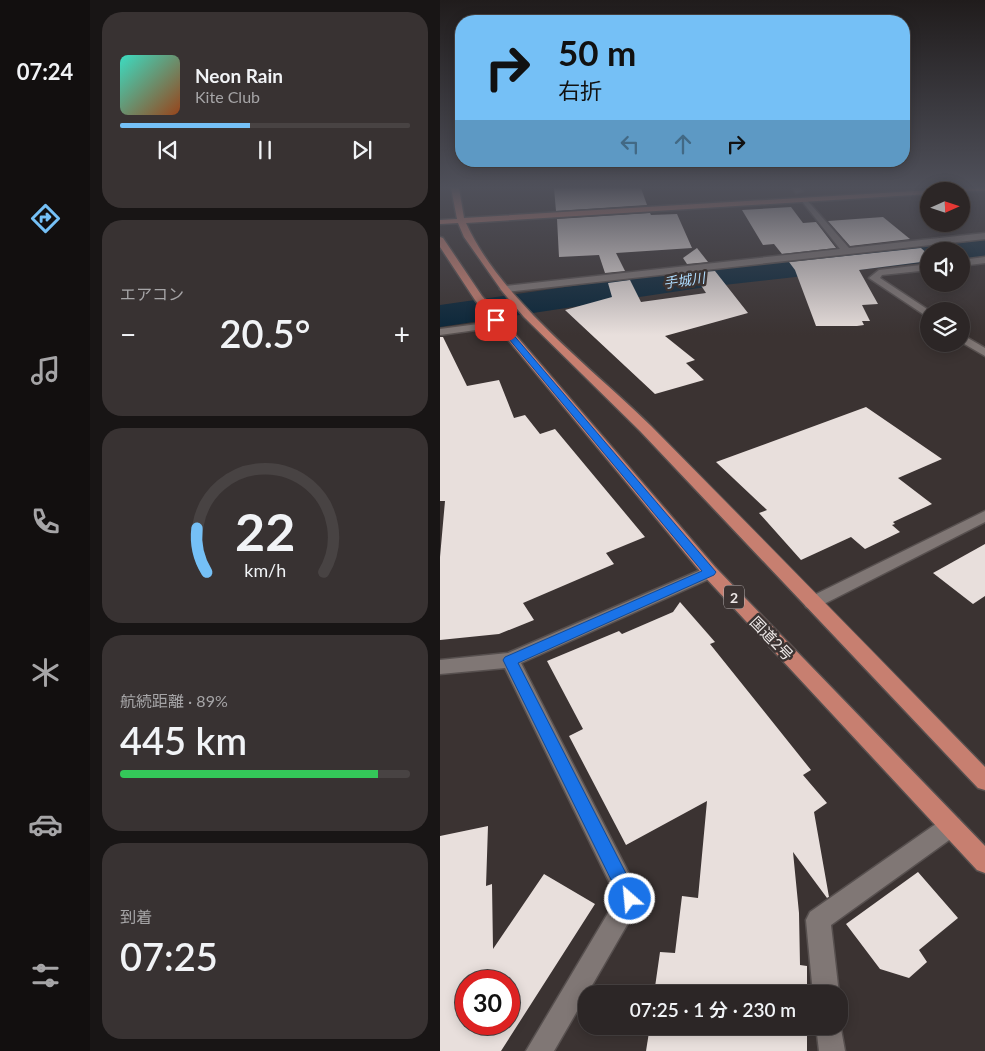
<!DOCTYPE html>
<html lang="ja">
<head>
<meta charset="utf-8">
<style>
  :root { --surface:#2c2626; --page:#383232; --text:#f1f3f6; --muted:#a6a5a7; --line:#484343; --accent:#75c0f6 }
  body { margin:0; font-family:Lato,"Noto Sans JP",sans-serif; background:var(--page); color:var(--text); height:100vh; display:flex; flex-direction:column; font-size:19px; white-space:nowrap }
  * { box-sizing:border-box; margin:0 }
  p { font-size:16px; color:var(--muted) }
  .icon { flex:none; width:28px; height:28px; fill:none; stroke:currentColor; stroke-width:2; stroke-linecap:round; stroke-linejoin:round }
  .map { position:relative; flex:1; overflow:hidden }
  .side { display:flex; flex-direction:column; gap:12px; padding:12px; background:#181515; width:350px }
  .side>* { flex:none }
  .hud { position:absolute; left:15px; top:15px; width:455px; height:152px; border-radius:20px; box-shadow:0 2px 12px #0003,0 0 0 1px var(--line); background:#75c0f6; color:#111; overflow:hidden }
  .needle { width:32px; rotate:87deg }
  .fabs { position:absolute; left:480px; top:182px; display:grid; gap:10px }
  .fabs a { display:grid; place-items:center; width:50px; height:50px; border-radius:50%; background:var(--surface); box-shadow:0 2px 12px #0003,0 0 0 1px var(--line); font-size:25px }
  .speed { position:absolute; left:15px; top:970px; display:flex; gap:10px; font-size:25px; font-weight:700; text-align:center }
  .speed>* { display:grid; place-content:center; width:65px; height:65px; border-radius:50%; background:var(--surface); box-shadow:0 2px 12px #0003,0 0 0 1px var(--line); line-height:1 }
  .speed .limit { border:8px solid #d22; background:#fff; color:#111 }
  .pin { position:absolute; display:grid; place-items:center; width:42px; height:42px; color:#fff; margin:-21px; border-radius:10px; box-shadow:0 2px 8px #0006 }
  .me { position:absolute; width:55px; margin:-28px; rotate:333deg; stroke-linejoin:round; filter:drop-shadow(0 0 4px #0008) }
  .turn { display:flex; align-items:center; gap:18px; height:105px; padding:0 20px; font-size:22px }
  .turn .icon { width:65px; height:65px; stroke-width:2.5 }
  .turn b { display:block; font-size:35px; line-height:42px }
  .lanes { display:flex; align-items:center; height:48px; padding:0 20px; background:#0003; justify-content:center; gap:25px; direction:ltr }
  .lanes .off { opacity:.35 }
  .big { font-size:38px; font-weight:600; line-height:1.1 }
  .side .tile { flex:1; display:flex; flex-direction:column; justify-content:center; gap:8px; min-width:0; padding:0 18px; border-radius:20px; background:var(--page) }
  .side .dial { align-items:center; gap:0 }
  .dial svg { height:130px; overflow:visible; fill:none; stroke:var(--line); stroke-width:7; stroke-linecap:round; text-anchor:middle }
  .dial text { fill:var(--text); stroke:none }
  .song { display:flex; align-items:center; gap:15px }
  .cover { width:60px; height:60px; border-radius:8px; background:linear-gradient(135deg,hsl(170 70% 55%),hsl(20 70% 35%)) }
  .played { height:5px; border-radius:2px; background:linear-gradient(90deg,var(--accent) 45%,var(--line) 45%) }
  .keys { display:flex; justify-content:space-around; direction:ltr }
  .heat { display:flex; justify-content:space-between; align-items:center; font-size:28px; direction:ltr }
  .charge { height:8px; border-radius:4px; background:linear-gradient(90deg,#34c759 89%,var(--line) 0) }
  .trip { position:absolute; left:138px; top:985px; width:270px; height:50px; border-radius:20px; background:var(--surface); box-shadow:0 2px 12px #0003,0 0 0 1px var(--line); font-weight:600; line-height:50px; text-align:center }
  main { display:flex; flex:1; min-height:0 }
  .tab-bar { display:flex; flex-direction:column; width:90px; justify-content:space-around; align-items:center; background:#120f0f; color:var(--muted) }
  .tab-bar .icon { width:35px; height:35px }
  .tab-bar .current { color:var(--accent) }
  .tab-bar b { font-size:22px; color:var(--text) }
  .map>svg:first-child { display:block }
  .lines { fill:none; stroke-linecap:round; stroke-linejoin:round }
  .river { fill:#0a2639; fill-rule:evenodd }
  .building { fill:#e8dfdc; fill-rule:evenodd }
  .minor-casing { stroke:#57504f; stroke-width:3 }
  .trunk-casing { stroke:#57504f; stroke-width:3 }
  .minor { fill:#807775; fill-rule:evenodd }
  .trunk { fill:#c77f70; fill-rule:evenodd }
  .route { fill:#1a73e8; stroke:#114b97 }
  .labels { text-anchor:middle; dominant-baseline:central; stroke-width:5; stroke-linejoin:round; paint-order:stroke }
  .far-water-label { font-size:14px; font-style:italic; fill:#aedcfe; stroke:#3b3332 }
  .shield { fill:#3b3332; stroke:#b7b1b0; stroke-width:1 }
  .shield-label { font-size:14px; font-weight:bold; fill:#ece7e6 }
  .street-label { font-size:15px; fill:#ece7e6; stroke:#3b3332 }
</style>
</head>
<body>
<main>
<nav class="tab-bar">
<b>07:24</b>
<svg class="icon current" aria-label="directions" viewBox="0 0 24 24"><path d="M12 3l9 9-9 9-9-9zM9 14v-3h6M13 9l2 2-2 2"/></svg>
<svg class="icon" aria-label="music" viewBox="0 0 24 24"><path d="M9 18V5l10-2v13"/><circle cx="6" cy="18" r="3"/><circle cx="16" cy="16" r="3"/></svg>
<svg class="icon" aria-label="phone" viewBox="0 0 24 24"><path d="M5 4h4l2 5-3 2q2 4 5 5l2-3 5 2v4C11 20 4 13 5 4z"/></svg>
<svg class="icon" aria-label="climate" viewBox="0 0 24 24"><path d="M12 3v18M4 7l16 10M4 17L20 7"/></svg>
<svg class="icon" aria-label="car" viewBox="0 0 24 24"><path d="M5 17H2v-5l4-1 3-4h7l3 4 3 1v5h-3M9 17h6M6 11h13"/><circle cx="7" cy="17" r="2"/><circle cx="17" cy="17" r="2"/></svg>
<svg class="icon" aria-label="filters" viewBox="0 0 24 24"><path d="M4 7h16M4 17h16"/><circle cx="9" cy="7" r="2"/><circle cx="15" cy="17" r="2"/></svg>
</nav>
<section class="side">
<div class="tile">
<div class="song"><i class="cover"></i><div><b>Neon Rain</b><p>Kite Club</p></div></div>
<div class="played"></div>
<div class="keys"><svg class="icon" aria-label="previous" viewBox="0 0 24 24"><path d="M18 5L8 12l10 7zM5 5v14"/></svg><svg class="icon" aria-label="pause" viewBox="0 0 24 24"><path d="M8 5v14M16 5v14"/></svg><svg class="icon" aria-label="next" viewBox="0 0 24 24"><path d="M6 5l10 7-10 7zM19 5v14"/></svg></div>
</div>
<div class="tile"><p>エアコン</p>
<div class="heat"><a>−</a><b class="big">20.5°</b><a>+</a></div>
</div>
<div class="tile dial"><svg viewBox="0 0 100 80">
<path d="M14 69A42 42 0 1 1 86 69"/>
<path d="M14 69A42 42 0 0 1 8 42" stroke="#75c0f6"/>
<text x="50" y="56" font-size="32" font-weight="700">22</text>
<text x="50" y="72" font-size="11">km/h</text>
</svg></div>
<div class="tile"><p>航続距離 · 89%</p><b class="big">445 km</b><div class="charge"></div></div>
<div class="tile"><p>到着</p><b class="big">07:25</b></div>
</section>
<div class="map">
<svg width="545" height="1051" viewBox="0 0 545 1051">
  <rect width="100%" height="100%" fill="#3b3332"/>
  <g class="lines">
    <path class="river" d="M545,238V256L521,259V251H489V262L266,287L0,327V305L266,267Z"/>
  </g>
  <g class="building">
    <path d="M114,188H201L207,205L116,211Z"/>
    <path d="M351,207L363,223L376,222L396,248L342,254L334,244L323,245L302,210Z"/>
    <path d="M210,213L211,215L237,214L252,248L176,253L185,271L165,273L159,255L119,257L117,219Z"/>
    <path d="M443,217L470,239L410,246L388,221Z"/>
    <path d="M257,248L268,262L247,264L243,258Z"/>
    <path d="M481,248L489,255V261L419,270L438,304L422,305L430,321H422L424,325L417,326H376L355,270L349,262Z"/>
    <path d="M275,271L308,313L225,336L255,360L246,363L264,380L215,394L125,310L172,297L168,283L190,280L201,302L266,293L253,273Z"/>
    <path d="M0,337H3L27,386L59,380L74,418L85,415L100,434L115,429L205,537L166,553L174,564L83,603L94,620L59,634L0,640V557L5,501H0Z"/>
    <path d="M426,407L502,459L458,478L492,504L453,522L455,524L452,525L460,532L425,549L411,537L361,560L319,513L327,510L276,462Z"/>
    <path d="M545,544V596L533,604L493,573Z"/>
    <path d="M240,602L275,642L270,644L371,770L363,775L387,803L374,812L389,897L387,898L353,852L359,913L360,965L367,966V994H214L220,952L235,953L242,896L258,898L267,801L186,845L129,736L143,729L107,661L179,631L182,634L233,612Z"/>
    <path d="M48,826L46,886L52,884L53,949L104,874L155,904L61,1051H0V836ZM26,981H69V1024H26Z"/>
    <path d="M478,872L518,918L479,950L487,962L469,978L440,969L406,924Z"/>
    <path d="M210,1026H367V1051H206Z"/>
  </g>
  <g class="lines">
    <g class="minor-casing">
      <g id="minor">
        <path d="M352,188H360L363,191L356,193Z"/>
        <path d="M365,198L409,248L545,233V239L65,292L60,289L65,286L400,249L361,200Z"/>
        <path d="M545,257V263L521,266V260Z"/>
        <path d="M489,264V270L442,275L440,278L490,311L489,318L429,278L439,270Z"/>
        <path d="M61,321L66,324L65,326L0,335V329Z"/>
        <path d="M521,334L545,348V356L521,342Z"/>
        <path d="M545,511V522L378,607L372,609L366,607L364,603L366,599Z"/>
        <path d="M270,566L276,568L278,572L276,576L81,663L202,899L114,1051H86L177,898L65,668L0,674V660L68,653Z"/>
        <path d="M511,816L519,819L522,826L519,833L391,925L399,994H373L366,920L370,912L503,819Z"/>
        <path d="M399,1018L405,1051H379L376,1026H399Z"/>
      </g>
    </g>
    <g class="trunk-casing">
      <g id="trunk">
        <path d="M11,188H19L24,218L492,190L489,191V194L26,223C60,299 152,368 211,426C323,539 434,653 545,767V790L538,788L200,431L84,317L62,291L24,237L18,223L0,224V220L17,219Z"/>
        <path d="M545,188V191H503L507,189Z"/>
        <path d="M0,237L3,238L42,296L276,568L545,846V873L537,870L264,576L35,300L0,247Z"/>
      </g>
    </g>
    <use href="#minor" class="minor"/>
    <use href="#trunk" class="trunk"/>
  </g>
  <linearGradient id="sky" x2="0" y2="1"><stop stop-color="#201c1c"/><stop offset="0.56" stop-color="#4f505a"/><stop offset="1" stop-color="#4f505a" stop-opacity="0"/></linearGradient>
  <rect width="545" height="335" fill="url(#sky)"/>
  <path class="route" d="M54,318H59L276,572L274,575L78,663L196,893L199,899L196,906L190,908L184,906L63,660L65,657L262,571L54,321Z"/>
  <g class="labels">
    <g class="far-water-label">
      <text transform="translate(244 280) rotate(-8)">手城川</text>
    </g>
    <rect class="shield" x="284" y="585.5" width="20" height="23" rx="4"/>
    <g class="shield-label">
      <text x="294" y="597">2</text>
    </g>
    <g class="street-label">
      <text transform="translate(332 638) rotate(46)">国道2号</text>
    </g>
  </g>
</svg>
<div class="fabs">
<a><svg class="needle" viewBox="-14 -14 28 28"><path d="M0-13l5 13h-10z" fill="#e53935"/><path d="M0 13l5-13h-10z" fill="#a6a5a7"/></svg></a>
<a><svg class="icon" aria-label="sound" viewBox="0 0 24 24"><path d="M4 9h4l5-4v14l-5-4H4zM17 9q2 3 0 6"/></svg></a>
<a><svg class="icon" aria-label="layers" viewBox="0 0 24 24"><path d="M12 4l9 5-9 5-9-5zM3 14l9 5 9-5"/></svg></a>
</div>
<div class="speed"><div class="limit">30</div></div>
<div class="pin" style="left:56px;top:320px;background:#d93025"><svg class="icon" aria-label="arrive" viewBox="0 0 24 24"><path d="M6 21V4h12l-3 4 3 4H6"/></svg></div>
<svg class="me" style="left:190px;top:899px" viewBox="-20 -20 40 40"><circle r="17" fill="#1a73e8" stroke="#fff" stroke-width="3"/><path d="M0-11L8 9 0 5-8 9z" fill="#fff"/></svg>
<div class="trip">07:25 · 1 分 · 230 m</div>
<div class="hud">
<div class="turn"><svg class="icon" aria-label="right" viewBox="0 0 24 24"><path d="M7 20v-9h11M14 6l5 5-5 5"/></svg><div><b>50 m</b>右折</div></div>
<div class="lanes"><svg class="icon off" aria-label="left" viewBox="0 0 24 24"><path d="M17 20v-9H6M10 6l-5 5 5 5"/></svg><svg class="icon off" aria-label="ahead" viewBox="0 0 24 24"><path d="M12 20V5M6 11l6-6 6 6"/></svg><svg class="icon" aria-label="right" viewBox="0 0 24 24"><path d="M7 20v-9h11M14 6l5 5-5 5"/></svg></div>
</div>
</div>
</main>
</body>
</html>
